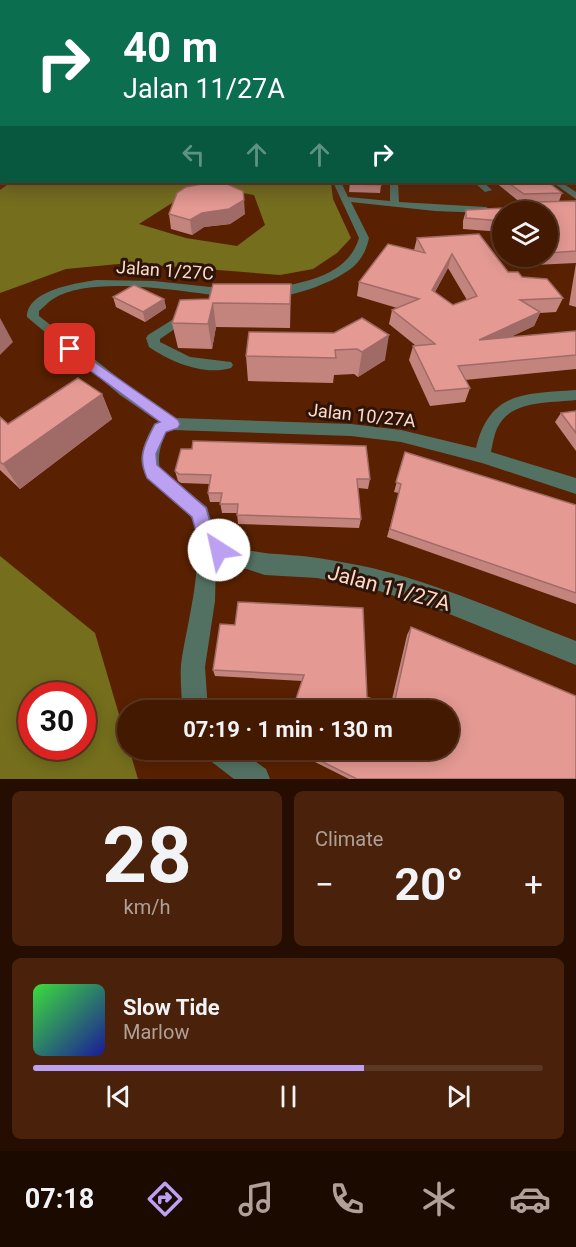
<!DOCTYPE html>
<html lang="en">
<head>
<meta charset="utf-8">
<style>
  :root { --surface:#431901; --page:#4a220b; --text:#f1f3f6; --muted:#afa099; --line:#5b3823; --accent:#bca0f2 }
  body { margin:0; font-family:Roboto,sans-serif; background:var(--page); color:var(--text); height:100vh; display:flex; flex-direction:column; font-size:22px; white-space:nowrap }
  * { box-sizing:border-box; margin:0 }
  p { font-size:20px; color:var(--muted) }
  .icon { flex:none; width:33px; height:33px; fill:none; stroke:currentColor; stroke-width:2; stroke-linecap:round; stroke-linejoin:round }
  .map { position:relative; height:779px; overflow:hidden }
  .sheet { display:flex; flex-direction:column; gap:12px; padding:12px; background:#250e01; flex:1 }
  .sheet>* { flex:none }
  .guide { position:absolute; left:0px; top:0px; width:576px; height:183px; box-shadow:0 3px 15px #0003,0 0 0 2px var(--line); background:#0b6e4f; color:#fff; overflow:hidden }
  .buttons { position:absolute; left:492px; top:201px; display:grid; gap:12px }
  .buttons a { display:grid; place-items:center; width:66px; height:66px; border-radius:50%; background:var(--surface); box-shadow:0 3px 15px #0003,0 0 0 2px var(--line); font-size:30px }
  .speed { position:absolute; left:18px; top:682px; display:flex; gap:12px; font-size:30px; font-weight:700; text-align:center }
  .speed>* { display:grid; place-content:center; width:78px; height:78px; border-radius:50%; background:var(--surface); box-shadow:0 3px 15px #0003,0 0 0 2px var(--line); line-height:1 }
  .speed .limit { border:9px solid #d22; background:#fff; color:#111 }
  .pin { position:absolute; display:grid; place-items:center; width:51px; height:51px; color:#fff; margin:-26px; border-radius:12px; box-shadow:0 3px 9px #0006 }
  .me { position:absolute; width:66px; margin:-33px; rotate:325deg; stroke-linejoin:round; filter:drop-shadow(0 0 4px #0008) }
  .turn { display:flex; align-items:center; gap:21px; height:126px; padding:0 24px; font-size:27px }
  .turn .icon { width:78px; height:78px; stroke-width:2.5 }
  .turn b { display:block; font-size:42px; line-height:51px }
  .lanes { display:flex; align-items:center; height:57px; padding:0 24px; background:#0003; justify-content:center; gap:30px; direction:ltr }
  .lanes .off { opacity:.35 }
  .big { font-size:45px; font-weight:700; line-height:1.1 }
  .sheet .card { flex:1; display:flex; flex-direction:column; justify-content:center; gap:9px; min-width:0; padding:0 21px; border-radius:9px; background:var(--page) }
  .sheet .dial { align-items:center; gap:0 }
  .dial b { font-size:78px; line-height:1 }
  .song { display:flex; align-items:center; gap:18px }
  .cover { width:72px; height:72px; border-radius:9px; background:linear-gradient(135deg,hsl(120 70% 55%),hsl(240 70% 35%)) }
  .played { height:6px; border-radius:3px; background:linear-gradient(90deg,var(--accent) 65%,var(--line) 65%) }
  .keys { display:flex; justify-content:space-around; direction:ltr }
  .heat { display:flex; justify-content:space-between; align-items:center; font-size:33px; direction:ltr }
  .sheet .tiles { flex:1; display:grid; gap:12px; grid-template-columns:1fr 1fr }
  .card:last-child { grid-column:span 2 }
  .trip { position:absolute; left:117px; top:700px; width:342px; height:60px; border-radius:30px; background:var(--surface); box-shadow:0 3px 15px #0003,0 0 0 2px var(--line); font-weight:700; line-height:60px; text-align:center }
  .tabs { display:flex; height:96px; justify-content:space-around; align-items:center; background:#1b0a00; color:var(--muted) }
  .tabs .icon { width:42px; height:42px }
  .tabs .selected { color:var(--accent) }
  .tabs b { font-size:27px; color:var(--text) }
  .map>svg:first-child { display:block }
  .forest { fill:#746e1d; fill-rule:evenodd }
  .lines { fill:none; stroke-linecap:round; stroke-linejoin:round }
  .street { fill:#537163; fill-rule:evenodd }
  .secondary { fill:#62937d; fill-rule:evenodd }
  .wall { fill:#c4847e; fill-rule:evenodd }
  .shaded-wall { fill:#a06b67 }
  .building { fill:#e49993; stroke:#a06b67; stroke-width:1.5; fill-rule:evenodd }
  .route { fill:#bca0f2; stroke:#7a689d; stroke-width:1.5 }
  .labels { text-anchor:middle; dominant-baseline:central; stroke-width:6; stroke-linejoin:round; paint-order:stroke }
  .street-label { font-size:18px; fill:#fedaca; stroke:#2d1408 }
  .near-street-label { font-size:21px; fill:#fedaca; stroke:#2d1408 }
</style>
</head>
<body>
<div class="map">
<svg width="576" height="779" viewBox="0 0 576 779">
  <rect width="100%" height="100%" fill="#592101"/>
  <g class="forest">
    <path d="M11,182H331L333,199L351,238L337,253L313,269L280,275L129,263L66,269L0,293V190ZM225,190L254,195L265,225L237,246L186,238L139,224L183,196Z"/>
    <path d="M0,556L95,633L138,779H0ZM32,696H82V747H32Z"/>
  </g>
  <g class="lines">
    <g class="street">
      <rect x="0" y="109" width="2" height="4"/>
      <rect x="0" y="172" width="2" height="4"/>
      <path d="M333,182H341L348,197L390,201V182H398L399,202L486,207L491,210L486,213L435,211L351,202L369,238C367,247 364,255 357,263C342,280 289,300 267,296V290C301,282 347,278 359,238Z"/>
      <path d="M474,182H483L492,190L485,192Z"/>
      <path d="M552,182H561L576,192V199Z"/>
      <path d="M97,280L154,281L229,289L235,293L229,297C183,292 93,274 53,299C48,302 44,307 39,311V316L130,387L176,418L351,424L401,430L476,448C490,390 526,394 576,390V400C552,403 512,400 499,425C494,433 493,443 491,452L576,478V494L482,463L401,442L351,436L173,430L166,432C161,445 157,455 160,469L207,507L216,538C256,558 277,552 318,558C336,561 355,564 372,568C442,585 509,615 576,641V665L442,611L373,589L317,578L265,575L216,559L215,601L205,667L208,711H182C182,696 180,680 181,665C186,625 207,558 192,519C189,513 181,508 176,503C142,474 130,468 154,424L159,422L120,395L27,317C27,290 77,283 97,280Z"/>
      <path d="M188,310L194,314L192,317L160,339V342L190,357L231,362L233,365L231,368C204,376 171,362 149,347L146,338L148,335Z"/>
      <path d="M204,750H239L266,769L270,779H234L208,759Z"/>
    </g>
    <g class="secondary">
      <rect x="574" y="154" width="2" height="5"/>
      <rect x="0" y="161" width="2" height="5"/>
    </g>
  </g>
  <g class="wall">
    <path d="M574,99H576V128L574,127Z"/>
    <path d="M574,157L576,158V185L570,182H574Z"/>
    <path d="M350,182L381,185L380,193L349,192Z"/>
    <path d="M495,182H548L562,193L559,201H576V307L569,305L576,263L534,265L524,256H548V212H502V256H501L502,232L463,229V221L466,210L535,207L537,202L521,203Z"/>
    <path d="M169,214H245L230,224L204,227L192,235L171,229Z"/>
    <path d="M417,238L522,277L563,298L556,312L540,313L534,326L510,337L576,331V369L465,380L470,388L465,402L430,406L409,360L413,346L415,345L389,324L392,310L397,308L357,296L359,282L414,250ZM448,268L467,300L453,305L435,292Z"/>
    <path d="M291,284L290,328L216,327L212,349L178,348L172,323L209,299Z"/>
    <path d="M113,297L164,299L166,308L145,322L116,307Z"/>
    <path d="M334,333L385,360L358,377L354,374L334,375L333,383L248,381L246,356Z"/>
    <path d="M102,394L112,419L20,489L0,470V417L8,424Z"/>
    <path d="M576,411V451L555,422L561,413Z"/>
    <path d="M405,452L576,505V604L387,537L399,493L394,492Z"/>
    <path d="M175,471L370,479L368,489L358,488L361,519L359,528L238,524L237,513H222L220,502H210L208,493L209,484L181,483L178,481Z"/>
    <path d="M220,624L390,708L407,635L411,627L576,779H349L291,750H448L292,711L302,681L215,676L213,670Z"/>
  </g>
  <g class="shaded-wall">
    <path d="M244,200L245,214L230,224L204,227L192,235L190,220L202,213Z"/>
    <path d="M452,254L448,268L428,304L432,290Z"/>
    <path d="M164,299L166,308L145,322L143,312Z"/>
    <path d="M213,303L216,327L212,349L208,324Z"/>
    <path d="M540,312L534,326L474,354L479,340Z"/>
    <path d="M0,318L13,342L0,355Z"/>
    <path d="M389,335L385,360L358,377L362,352Z"/>
    <path d="M102,394L112,419L20,489L3,464Z"/>
  </g>
  <g class="building">
    <path d="M574,99H576V113L574,112Z"/>
    <path d="M0,113L2,114V130H0Z"/>
    <path d="M574,157L576,158V172L574,171Z"/>
    <path d="M350,182H380L381,185L350,184Z"/>
    <path d="M507,182H548L562,193L524,194Z"/>
    <path d="M207,183L227,184L243,191L244,200L229,209L202,213L190,220L169,214L177,193L186,187Z"/>
    <path d="M576,201V251L548,253V212H502V221L466,218V210L543,206L537,202Z"/>
    <path d="M479,234L508,272H518L522,277L547,279L563,298L520,300L540,312L479,340L576,331V355L458,366L470,388L435,391L413,346L435,344L392,310L419,299L359,282L388,244L425,253L417,238ZM452,254L477,296L453,305L432,290Z"/>
    <path d="M213,284H291L290,304L213,303L208,324L172,323L180,300L209,299Z"/>
    <path d="M134,285L164,299L143,312L113,297Z"/>
    <path d="M362,318L389,335L362,352L357,349L335,350L336,358L246,356L249,332L334,333Z"/>
    <path d="M78,378L102,394L3,464L0,462V417L8,424Z"/>
    <path d="M576,411V433L561,413Z"/>
    <path d="M193,441L366,446L370,479H357L361,519L237,515L238,504H220L222,493H208L211,475L179,474L175,471L181,449H192Z"/>
    <path d="M405,452L576,505V593L390,529L401,484L396,482Z"/>
    <path d="M238,602L363,608L367,697L393,709L411,627L576,696V779H357L299,750H448V711H292L304,675L213,670L220,624L235,625Z"/>
  </g>
  <linearGradient id="sky" x2="0" y2="1"><stop stop-color="#311201"/><stop offset="0.48" stop-color="#644338"/><stop offset="1" stop-color="#644338" stop-opacity="0"/></linearGradient>
  <rect width="576" height="208" fill="url(#sky)"/>
  <path class="route" d="M70,345L178,420L180,424L178,428L166,432L156,454L157,465L206,508L215,539L225,544L228,550L225,556L219,559L201,550L192,517L147,478C137,456 145,444 155,424L160,422L65,352L64,349L65,346Z"/>
  <g class="labels">
    <g class="street-label">
      <text transform="translate(165 270) rotate(4)">Jalan 1/27C</text>
      <text transform="translate(362 415) rotate(6)">Jalan 10/27A</text>
    </g>
    <g class="near-street-label">
      <text transform="translate(389 588) rotate(15)">Jalan 11/27A</text>
    </g>
  </g>
</svg>
<div class="buttons">
<a><svg class="icon" aria-label="layers" viewBox="0 0 24 24"><path d="M12 4l9 5-9 5-9-5zM3 14l9 5 9-5"/></svg></a>
</div>
<div class="speed"><div class="limit">30</div></div>
<div class="pin" style="left:70px;top:349px;background:#d93025"><svg class="icon" aria-label="arrive" viewBox="0 0 24 24"><path d="M6 21V4h12l-3 4 3 4H6"/></svg></div>
<svg class="me" style="left:219px;top:550px" viewBox="-20 -20 40 40"><circle r="19" fill="#fff"/><path d="M0-13L10 11 0 6-10 11z" fill="#bca0f2"/></svg>
<div class="trip">07:19 · 1 min · 130 m</div>
<div class="guide">
<div class="turn"><svg class="icon" aria-label="right" viewBox="0 0 24 24"><path d="M7 20v-9h11M14 6l5 5-5 5"/></svg><div><b>40 m</b>Jalan 11/27A</div></div>
<div class="lanes"><svg class="icon off" aria-label="left" viewBox="0 0 24 24"><path d="M17 20v-9H6M10 6l-5 5 5 5"/></svg><svg class="icon off" aria-label="ahead" viewBox="0 0 24 24"><path d="M12 20V5M6 11l6-6 6 6"/></svg><svg class="icon off" aria-label="ahead" viewBox="0 0 24 24"><path d="M12 20V5M6 11l6-6 6 6"/></svg><svg class="icon" aria-label="right" viewBox="0 0 24 24"><path d="M7 20v-9h11M14 6l5 5-5 5"/></svg></div>
</div>
</div>
<section class="sheet">
<div class="tiles">
<div class="card dial"><b>28</b><p>km/h</p></div>
<div class="card"><p>Climate</p>
<div class="heat"><a>−</a><b class="big">20°</b><a>+</a></div>
</div>
<div class="card">
<div class="song"><i class="cover"></i><div><b>Slow Tide</b><p>Marlow</p></div></div>
<div class="played"></div>
<div class="keys"><svg class="icon" aria-label="previous" viewBox="0 0 24 24"><path d="M18 5L8 12l10 7zM5 5v14"/></svg><svg class="icon" aria-label="pause" viewBox="0 0 24 24"><path d="M8 5v14M16 5v14"/></svg><svg class="icon" aria-label="next" viewBox="0 0 24 24"><path d="M6 5l10 7-10 7zM19 5v14"/></svg></div>
</div>
</div>
</section>
<nav class="tabs">
<b>07:18</b>
<svg class="icon selected" aria-label="directions" viewBox="0 0 24 24"><path d="M12 3l9 9-9 9-9-9zM9 14v-3h6M13 9l2 2-2 2"/></svg>
<svg class="icon" aria-label="music" viewBox="0 0 24 24"><path d="M9 18V5l10-2v13"/><circle cx="6" cy="18" r="3"/><circle cx="16" cy="16" r="3"/></svg>
<svg class="icon" aria-label="phone" viewBox="0 0 24 24"><path d="M5 4h4l2 5-3 2q2 4 5 5l2-3 5 2v4C11 20 4 13 5 4z"/></svg>
<svg class="icon" aria-label="climate" viewBox="0 0 24 24"><path d="M12 3v18M4 7l16 10M4 17L20 7"/></svg>
<svg class="icon" aria-label="car" viewBox="0 0 24 24"><path d="M5 17H2v-5l4-1 3-4h7l3 4 3 1v5h-3M9 17h6M6 11h13"/><circle cx="7" cy="17" r="2"/><circle cx="17" cy="17" r="2"/></svg>
</nav>
</body>
</html>
